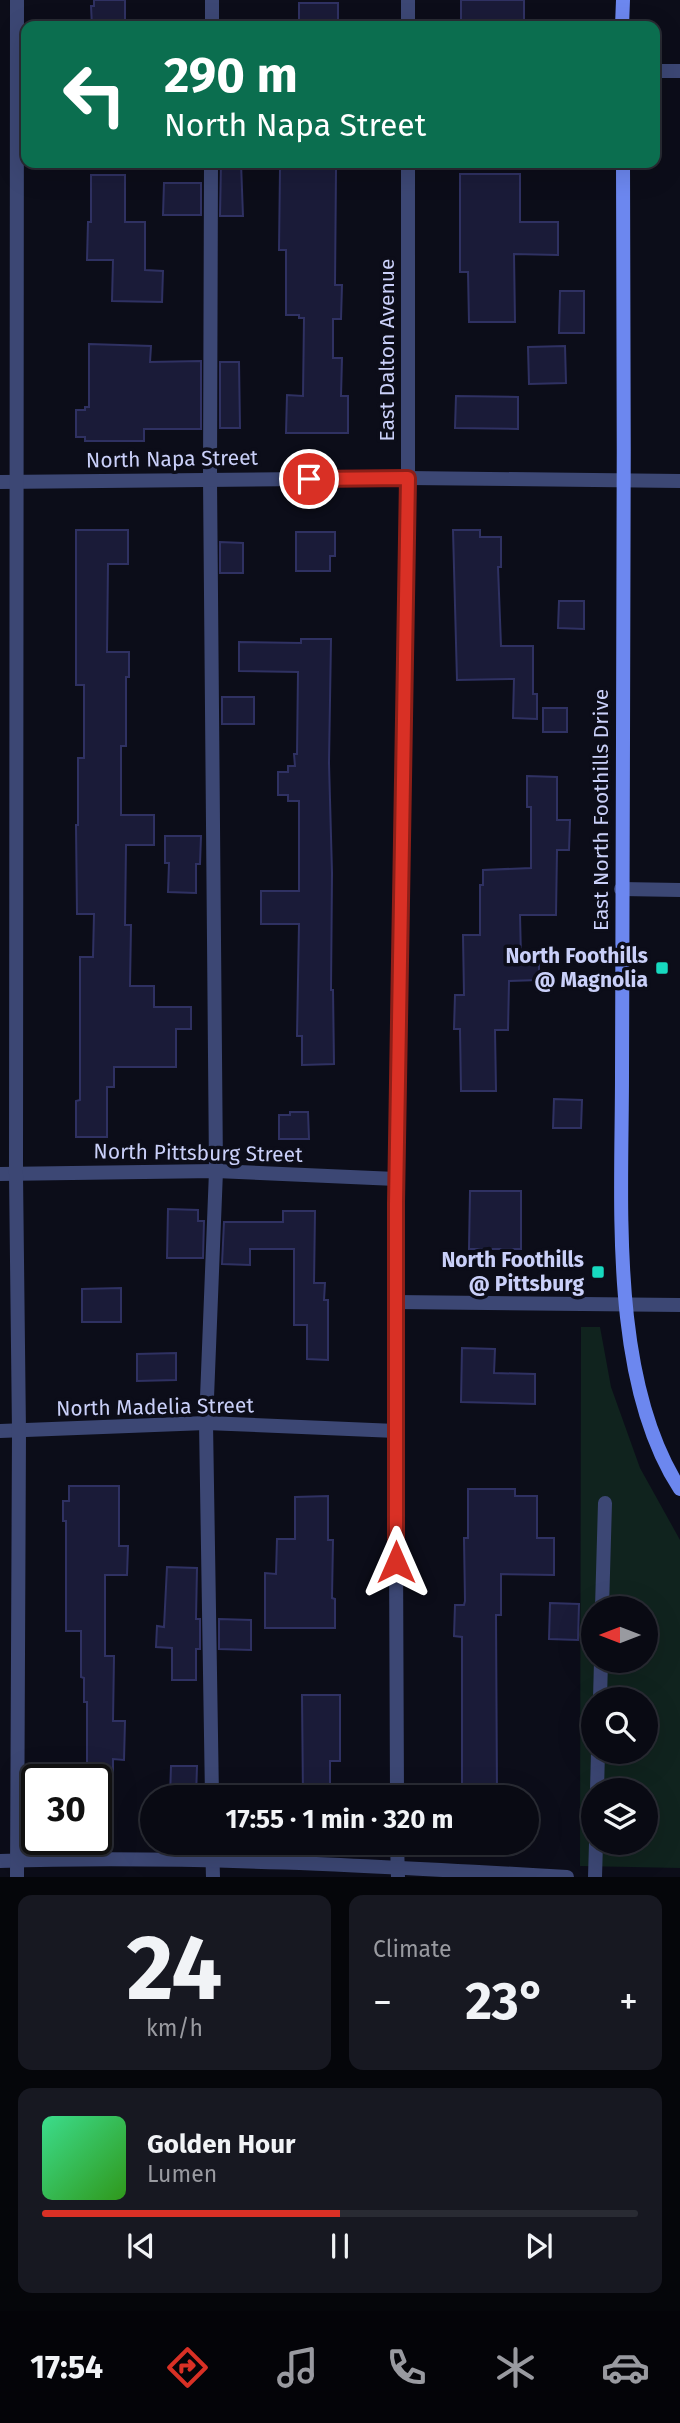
<!DOCTYPE html>
<html lang="en">
<head>
<meta charset="utf-8">
<style>
  :root { --surface:#090a13; --page:#171821; --text:#f1f3f6; --muted:#999aa0; --line:#292b33; --accent:#d93025 }
  body { margin:0; font-family:"Fira Sans",sans-serif; background:var(--page); color:var(--text); height:100vh; display:flex; flex-direction:column; font-size:26px; white-space:nowrap }
  * { box-sizing:border-box; margin:0 }
  p { font-size:23px; color:var(--muted) }
  .icon { flex:none; width:38px; height:38px; fill:none; stroke:currentColor; stroke-width:2; stroke-linecap:round; stroke-linejoin:round }
  .map { position:relative; height:1877px; overflow:hidden }
  .side { display:flex; flex-direction:column; gap:18px; padding:18px; background:#05060a; flex:1 }
  .side>* { flex:none }
  .banner { position:absolute; left:21px; top:21px; width:639px; height:147px; border-radius:14px; box-shadow:0 7px 28px #0002,0 0 0 2px var(--line); background:#0b6e4f; color:#fff; overflow:hidden }
  .needle { width:46px; rotate:270deg }
  .buttons { position:absolute; left:581px; top:1596px; display:grid; gap:14px }
  .buttons a { display:grid; place-items:center; width:77px; height:77px; border-radius:50%; background:var(--surface); box-shadow:0 7px 28px #0002,0 0 0 2px var(--line); font-size:35px }
  .speed { position:absolute; left:21px; top:1764px; display:flex; gap:14px; font-size:35px; font-weight:700; text-align:center }
  .speed>* { display:grid; place-content:center; width:91px; height:91px; border-radius:50%; background:var(--surface); box-shadow:0 7px 28px #0002,0 0 0 2px var(--line); line-height:1 }
  .speed .limit { border:4px solid #111; border-radius:10px; background:#fff; color:#111 }
  .pin { position:absolute; display:grid; place-items:center; width:60px; height:60px; color:#fff; margin:-30px; border:4px solid #fff; border-radius:50%; box-shadow:0 2px 7px #0007 }
  .me { position:absolute; width:77px; margin:-38px; rotate:0deg; stroke-linejoin:round; filter:drop-shadow(0 0 5px #0008) }
  .turn { display:flex; align-items:center; gap:24px; height:147px; padding:0 28px; font-size:32px }
  .turn .icon { width:91px; height:91px; stroke-width:2.5 }
  .turn b { display:block; font-size:49px; line-height:60px }
  .big { font-size:52px; font-weight:700; line-height:1.1 }
  .side .tile { flex:1; display:flex; flex-direction:column; justify-content:center; gap:10px; min-width:0; padding:0 24px; border-radius:14px; background:var(--page) }
  .side .dial { align-items:center; gap:0 }
  .dial b { font-size:91px; line-height:1 }
  .song { display:flex; align-items:center; gap:21px }
  .cover { width:84px; height:84px; border-radius:10px; background:linear-gradient(135deg,hsl(150 70% 55%),hsl(110 70% 35%)) }
  .played { height:7px; border-radius:4px; background:linear-gradient(90deg,var(--accent) 50%,var(--line) 50%) }
  .keys { display:flex; justify-content:space-around; direction:ltr }
  .heat { display:flex; justify-content:space-between; align-items:center; font-size:38px; direction:ltr }
  .side .tiles { flex:1; display:grid; gap:18px; grid-template-columns:1fr 1fr }
  .tile:last-child { grid-column:span 2 }
  .trip { position:absolute; left:140px; top:1785px; width:399px; height:70px; border-radius:35px; background:var(--surface); box-shadow:0 7px 28px #0002,0 0 0 2px var(--line); font-weight:700; line-height:70px; text-align:center }
  .dock { display:flex; height:112px; justify-content:space-around; align-items:center; background:#040408; color:var(--muted) }
  .dock .icon { width:49px; height:49px }
  .dock .selected { color:var(--accent) }
  .dock b { font-size:32px; color:var(--text) }
  .map>svg:first-child { display:block }
  .green { fill:#10231e; fill-rule:evenodd }
  .building { fill:#1a1b38; stroke:#2f3162; stroke-width:2 }
  .lines { fill:none; stroke-linecap:round; stroke-linejoin:round }
  .lane { stroke:#3c4774; stroke-width:14 }
  .street { stroke:#3c4774; stroke-width:14 }
  .secondary { stroke:#6c87ef; stroke-width:14 }
  .route-casing { stroke:#8d1f18; stroke-width:18 }
  .route { stroke:#d93025; stroke-width:12 }
  .poi-dot { fill:#17d9bf; stroke:#0c0d19; stroke-width:2.5 }
  .labels { text-anchor:middle; dominant-baseline:central; stroke-width:7; stroke-linejoin:round; paint-order:stroke }
  .street-label { font-size:21px; fill:#cad0f9; stroke:#0c0d19 }
  .poi-label { font-size:21px; font-weight:bold; fill:#cad0f9; stroke:#0c0d19; text-anchor:end }
</style>
</head>
<body>
<div class="map">
<svg width="680" height="1877" viewBox="0 0 680 1877">
  <rect width="100%" height="100%" fill="#0c0d19"/>
  <path class="green" d="M581,1327H600L611,1387L640,1468L680,1540V1868L580,1866ZM593,1608H646V1661H593ZM593,1699H646V1752H593ZM593,1790H646V1843H593Z"/>
  <g class="building">
    <path d="M94,0H125V26H92L91,6H94Z"/>
    <rect x="461" y="0" width="63" height="26"/>
    <rect x="299" y="3" width="39" height="23"/>
    <path d="M221,163H241L243,216H220Z"/>
    <path d="M280,169H336L335,285H342L341,319H333V358H342L341,396H348V433H286L287,395L303,396L304,318H299V315H286V250H279Z"/>
    <path d="M460,174H520V222H558V255L514,254L515,322H469L468,272H460Z"/>
    <path d="M91,175H125V222H145V270L163,271L162,302L112,301L113,260H87L88,222H91Z"/>
    <path d="M164,183H201V215H163Z"/>
    <path d="M560,291H584V333H559Z"/>
    <path d="M89,344L151,346L150,362L201,361V429H144V441H85V437H76V410H85V407H89Z"/>
    <path d="M565,346L566,383L529,384L528,347Z"/>
    <path d="M220,362H239L240,428H220Z"/>
    <path d="M456,396L518,397V429L455,428Z"/>
    <path d="M76,530H128V564H108L107,652H129V677H126V746H121V815H154V845H126L125,925H131L130,986H154V1007H191V1029H176V1067H114V1087H107V1137H76V1101L80,1100V957H93L94,914H77L76,825H78V758H84V685H76Z"/>
    <path d="M453,530H480V537H501V567H498L501,646H533V694H537V719L513,718L514,679L457,680Z"/>
    <path d="M296,532H335V556H330V571H296Z"/>
    <path d="M220,542L243,543V573H220Z"/>
    <path d="M559,601H584V629L558,628Z"/>
    <path d="M301,639H331L329,763L332,873L331,990H333L334,1064L302,1065V1036H297L299,924H261V891H299V801H288V795H278V772H288V766H295L294,754H297L298,672L239,671V642L301,643Z"/>
    <rect x="222" y="697" width="32" height="27"/>
    <rect x="543" y="708" width="24" height="24"/>
    <path d="M527,776L557,777V820H570L569,850H557L556,915H520L521,957H539V980L509,981L508,1030H495L496,1091H461L460,1029H454L455,995H464L463,935H480V885H483V870L531,868V807H527Z"/>
    <path d="M165,836H201L200,864H196V893L168,892L169,863H165Z"/>
    <path d="M554,1099L582,1100L581,1128H553Z"/>
    <path d="M290,1112H308L309,1139H279V1115H290Z"/>
    <path d="M470,1191H521V1249H469Z"/>
    <path d="M168,1209L198,1210V1221H204L203,1258H167Z"/>
    <path d="M283,1211H315L314,1283H325L324,1300H328V1360L307,1359V1325H294V1249H250V1265L222,1264L224,1222H283Z"/>
    <path d="M121,1288V1322H82V1289Z"/>
    <path d="M462,1348L495,1349L494,1373L535,1374V1404L461,1402Z"/>
    <path d="M176,1353V1380L137,1381V1354Z"/>
    <path d="M69,1486H119V1546H128L127,1575H105V1656H114L113,1721H125L124,1760L113,1759V1780H87V1702H84V1678L81,1677V1631H66V1521H63V1501H69Z"/>
    <path d="M468,1489H515V1496H537V1538H554V1575L501,1574V1615H496L497,1797H462V1637L454,1636L455,1605H464L465,1601L464,1538H468Z"/>
    <path d="M328,1496V1540H333L332,1598L335,1599V1628H265V1573L276,1574L277,1539H295V1497Z"/>
    <path d="M167,1567L197,1568L196,1619H200V1649H196V1680H172V1648L156,1647L157,1626L164,1627Z"/>
    <path d="M550,1603L579,1604L578,1640L549,1639Z"/>
    <path d="M219,1619L251,1620V1650L219,1649Z"/>
    <path d="M302,1695H340V1761H330V1797H303Z"/>
    <path d="M171,1766H197L196,1797H170Z"/>
  </g>
  <g class="lines">
    <g class="lane">
      <path d="M212,26V0"/>
      <path d="M211,163L210,479L216,1171L206,1423L212,1797"/>
      <path d="M212,1843L213,1877"/>
    </g>
    <g class="street">
      <path d="M408,26V0"/>
      <path d="M654,71H680"/>
      <path d="M0,482L408,478L680,481"/>
      <path d="M621,889L680,890"/>
      <path d="M0,1174L216,1171L396,1179"/>
      <path d="M395,1302L680,1305"/>
      <path d="M0,1431L206,1423L396,1431"/>
      <path d="M602,1608L605,1503"/>
      <path d="M600,1699L601,1661"/>
      <path d="M597,1790L598,1752"/>
      <path d="M397,1797L395,1302L408,478V163"/>
      <path d="M397,1843L398,1877"/>
      <path d="M0,1861C189,1855 379,1866 567,1877"/>
      <path d="M17,1877L19,1432L16,1174L17,0"/>
      <path d="M595,1877L596,1843"/>
    </g>
    <g class="secondary">
      <path d="M622,26L623,0"/>
      <path d="M623,163C624,355 624,548 623,740C622,852 622,964 622,1076C622,1202 609,1380 680,1489"/>
    </g>
  </g>
  <g class="lines">
    <g class="route-casing">
      <path id="route" d="M309,479L408,478L396,1203V1562"/>
    </g>
    <use href="#route" class="route"/>
  </g>
  <g class="poi-dot">
    <rect x="655" y="961" width="14" height="14" rx="3.5"/>
    <rect x="591" y="1265" width="14" height="14" rx="3.5"/>
  </g>
  <g class="labels">
    <g class="street-label">
      <text transform="translate(387 350) rotate(-90)">East Dalton Avenue</text>
      <text transform="translate(172 459) rotate(-1)">North Napa Street</text>
      <text transform="translate(601 810) rotate(-90)">East North Foothills Drive</text>
      <text transform="translate(198 1153) rotate(1)">North Pittsburg Street</text>
      <text transform="translate(155 1407) rotate(-1)">North Madelia Street</text>
    </g>
    <g class="poi-label">
      <text x="648" y="956">North Foothills<tspan x="648" dy="24">@ Magnolia</tspan></text>
      <text x="584" y="1260">North Foothills<tspan x="584" dy="24">@ Pittsburg</tspan></text>
    </g>
  </g>
</svg>
<div class="buttons">
<a><svg class="needle" viewBox="-14 -14 28 28"><path d="M0-13l5 13h-10z" fill="#e53935"/><path d="M0 13l5-13h-10z" fill="#999aa0"/></svg></a>
<a><svg class="icon" aria-label="search" viewBox="0 0 24 24"><circle cx="10" cy="10" r="6"/><path d="M15 15l6 6"/></svg></a>
<a><svg class="icon" aria-label="layers" viewBox="0 0 24 24"><path d="M12 4l9 5-9 5-9-5zM3 14l9 5 9-5"/></svg></a>
</div>
<div class="speed"><div class="limit">30</div></div>
<div class="pin" style="left:309px;top:479px;background:#d93025"><svg class="icon" aria-label="arrive" viewBox="0 0 24 24"><path d="M6 21V4h12l-3 4 3 4H6"/></svg></div>
<svg class="me" style="left:396px;top:1562px" viewBox="-20 -20 40 40"><path d="M0-17L14 15 0 8-14 15z" fill="#d93025" stroke="#fff" stroke-width="4"/></svg>
<div class="trip">17:55 · 1 min · 320 m</div>
<div class="banner">
<div class="turn"><svg class="icon" aria-label="left" viewBox="0 0 24 24"><path d="M17 20v-9H6M10 6l-5 5 5 5"/></svg><div><b>290 m</b>North Napa Street</div></div>
</div>
</div>
<section class="side">
<div class="tiles">
<div class="tile dial"><b>24</b><p>km/h</p></div>
<div class="tile"><p>Climate</p>
<div class="heat"><a>−</a><b class="big">23°</b><a>+</a></div>
</div>
<div class="tile">
<div class="song"><i class="cover"></i><div><b>Golden Hour</b><p>Lumen</p></div></div>
<div class="played"></div>
<div class="keys"><svg class="icon" aria-label="previous" viewBox="0 0 24 24"><path d="M18 5L8 12l10 7zM5 5v14"/></svg><svg class="icon" aria-label="pause" viewBox="0 0 24 24"><path d="M8 5v14M16 5v14"/></svg><svg class="icon" aria-label="next" viewBox="0 0 24 24"><path d="M6 5l10 7-10 7zM19 5v14"/></svg></div>
</div>
</div>
</section>
<nav class="dock">
<b>17:54</b>
<svg class="icon selected" aria-label="directions" viewBox="0 0 24 24"><path d="M12 3l9 9-9 9-9-9zM9 14v-3h6M13 9l2 2-2 2"/></svg>
<svg class="icon" aria-label="music" viewBox="0 0 24 24"><path d="M9 18V5l10-2v13"/><circle cx="6" cy="18" r="3"/><circle cx="16" cy="16" r="3"/></svg>
<svg class="icon" aria-label="phone" viewBox="0 0 24 24"><path d="M5 4h4l2 5-3 2q2 4 5 5l2-3 5 2v4C11 20 4 13 5 4z"/></svg>
<svg class="icon" aria-label="climate" viewBox="0 0 24 24"><path d="M12 3v18M4 7l16 10M4 17L20 7"/></svg>
<svg class="icon" aria-label="car" viewBox="0 0 24 24"><path d="M5 17H2v-5l4-1 3-4h7l3 4 3 1v5h-3M9 17h6M6 11h13"/><circle cx="7" cy="17" r="2"/><circle cx="17" cy="17" r="2"/></svg>
</nav>
</body>
</html>
